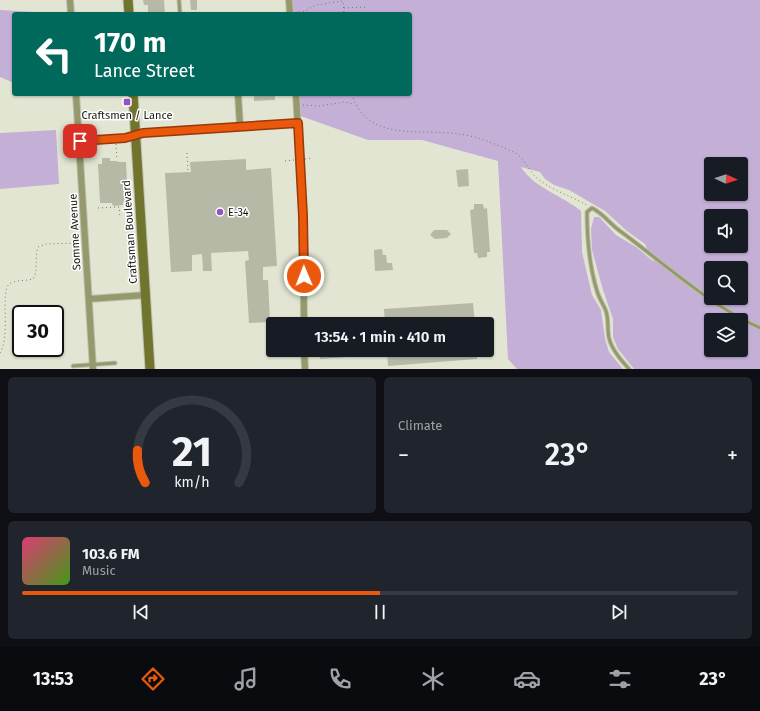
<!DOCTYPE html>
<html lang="en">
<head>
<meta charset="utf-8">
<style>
  :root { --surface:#171b24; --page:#20242c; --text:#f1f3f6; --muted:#9ea1a6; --line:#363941; --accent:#ea580c }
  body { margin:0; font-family:"Fira Sans",sans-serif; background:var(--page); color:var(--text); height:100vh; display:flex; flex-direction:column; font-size:15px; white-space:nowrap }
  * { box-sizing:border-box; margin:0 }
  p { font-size:13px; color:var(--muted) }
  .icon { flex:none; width:22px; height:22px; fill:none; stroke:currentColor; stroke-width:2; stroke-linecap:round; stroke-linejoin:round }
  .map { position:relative; height:369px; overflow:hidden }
  .details { display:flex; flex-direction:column; gap:8px; padding:8px; background:#0d0f14; flex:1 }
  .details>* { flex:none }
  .banner { position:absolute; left:12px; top:12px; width:400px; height:84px; border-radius:4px; box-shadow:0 1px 3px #0004; background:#00695c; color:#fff; overflow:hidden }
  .needle { width:26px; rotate:93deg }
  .fabs { position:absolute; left:704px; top:157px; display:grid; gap:8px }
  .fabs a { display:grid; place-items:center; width:44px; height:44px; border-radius:4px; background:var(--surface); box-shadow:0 1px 3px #0004; font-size:20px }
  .speed { position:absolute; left:12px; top:305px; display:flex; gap:8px; font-size:20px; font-weight:700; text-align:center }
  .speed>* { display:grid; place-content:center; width:52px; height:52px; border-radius:50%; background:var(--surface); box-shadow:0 1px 3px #0004; line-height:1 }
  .speed .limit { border:2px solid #111; border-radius:6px; background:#fff; color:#111 }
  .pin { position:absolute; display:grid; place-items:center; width:34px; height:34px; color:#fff; margin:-17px; border-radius:8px; box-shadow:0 2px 6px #0006 }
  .me { position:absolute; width:44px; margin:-22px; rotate:359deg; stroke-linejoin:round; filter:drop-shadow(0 0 3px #0008) }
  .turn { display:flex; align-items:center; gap:14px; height:84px; padding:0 16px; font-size:18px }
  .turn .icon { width:52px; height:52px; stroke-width:2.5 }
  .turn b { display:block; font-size:28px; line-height:34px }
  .big { font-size:30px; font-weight:600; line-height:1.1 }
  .details .tile { flex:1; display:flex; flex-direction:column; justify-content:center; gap:6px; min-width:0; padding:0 14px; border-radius:6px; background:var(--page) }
  .details .dial { align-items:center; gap:0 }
  .dial svg { height:104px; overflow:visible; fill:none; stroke:var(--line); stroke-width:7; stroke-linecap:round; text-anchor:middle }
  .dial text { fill:var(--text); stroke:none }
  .song { display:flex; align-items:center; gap:12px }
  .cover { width:48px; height:48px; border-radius:6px; background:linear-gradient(135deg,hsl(340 70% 55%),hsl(100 70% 35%)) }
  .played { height:4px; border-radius:2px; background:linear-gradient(90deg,var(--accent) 50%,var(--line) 50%) }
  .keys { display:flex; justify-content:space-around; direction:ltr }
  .heat { display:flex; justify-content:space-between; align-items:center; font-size:22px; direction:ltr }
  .details .tiles { flex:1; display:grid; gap:8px; grid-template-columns:1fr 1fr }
  .tile:last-child { grid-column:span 2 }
  .trip { position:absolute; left:266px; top:317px; width:228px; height:40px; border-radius:4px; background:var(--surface); box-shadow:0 1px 3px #0004; font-weight:600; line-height:40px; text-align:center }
  .tabs { display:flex; height:64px; justify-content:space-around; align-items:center; background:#090b0e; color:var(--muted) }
  .tabs .icon { width:28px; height:28px }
  .tabs .current { color:var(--accent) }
  .tabs b { font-size:18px; color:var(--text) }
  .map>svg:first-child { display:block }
  .green { fill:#c4afd6; fill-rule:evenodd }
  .building { fill:#b7b9a7 }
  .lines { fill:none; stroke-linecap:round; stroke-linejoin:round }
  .lane-casing { stroke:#bec0b0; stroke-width:5 }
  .street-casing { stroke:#bec0b0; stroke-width:8 }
  .secondary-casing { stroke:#bec0b0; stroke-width:11 }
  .path { stroke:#76776c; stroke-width:1; stroke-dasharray:1 3; stroke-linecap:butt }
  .lane { stroke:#95996c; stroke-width:3 }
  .street { stroke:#95996c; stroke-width:6 }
  .secondary { stroke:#70742d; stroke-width:9 }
  .route-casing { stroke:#983908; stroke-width:10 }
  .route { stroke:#ea580c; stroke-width:7 }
  .poi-dot { fill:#9651c5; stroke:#fff; stroke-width:1.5 }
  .labels { text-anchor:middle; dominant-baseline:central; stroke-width:3; stroke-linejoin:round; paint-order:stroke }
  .poi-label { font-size:11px; fill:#161610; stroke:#fff }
  .street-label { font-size:11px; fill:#161610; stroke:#fff }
</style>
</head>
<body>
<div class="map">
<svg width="760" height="369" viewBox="0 0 760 369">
  <rect width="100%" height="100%" fill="#e3e5d3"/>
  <g class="green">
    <path d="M290,0H760V369H634L618,349L613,337V319L603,290L592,250L591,229L594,217H599L616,235L636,247L654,262L645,244L627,231L605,211L569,190L554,185L545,179L540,172L521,167C535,189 562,195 581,211L582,252L588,278L592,295L601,310L605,339L609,352L623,369H517L508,359L498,161L422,140H368L295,114L294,94H410V14H291ZM711,164H741V194H711ZM711,216H741V246H711ZM711,268H741V298H711ZM711,320H741V350H711Z"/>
    <path d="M0,10L51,13V14H14V83L0,77Z"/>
    <path d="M56,130L59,184L0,189V133Z"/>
  </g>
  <g class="building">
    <path d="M143,0H164L165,14H148V5H144Z"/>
    <path d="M190,0H197V10H191Z"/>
    <path d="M254,94H275V100L254,101Z"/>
    <path d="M102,158H110V161H117L118,162H126L128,202H123V205L113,206L112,203H100L98,164H102Z"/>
    <path d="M246,159V170L271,168L277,266L263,267V280H268L270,322L249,323L245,261L249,260L248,251L211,253L212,271H203L202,254L192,255V271L171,272L165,173L191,172L190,162Z"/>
    <path d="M468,169L469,186L458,187L456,170Z"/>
    <path d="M474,204H483L484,209L487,208L490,252H487V257L478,258L477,253H474L470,210L474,209Z"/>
    <path d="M434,230H447L451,234L447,238L435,239L430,235Z"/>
    <path d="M382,249L383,255H386L387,263H392L393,270L375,271L374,250Z"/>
    <path d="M473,303L475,324H385L384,309Z"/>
    <path d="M320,350H376V355L320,359Z"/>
    <path d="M387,350H477V359L388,366Z"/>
  </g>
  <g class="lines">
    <g class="lane-casing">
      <g id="lane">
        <path d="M179,0L180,14"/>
        <path d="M73,366L115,363"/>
        <path d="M629,369C621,360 612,350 609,338C607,329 609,320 606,311C603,304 599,298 597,291C589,265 587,239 587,212L592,208C604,214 610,224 620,231C665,264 709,305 760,328"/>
      </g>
    </g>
    <g class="street-casing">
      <g id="street">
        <path d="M70,0L71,14"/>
        <path d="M289,0L290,14"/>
        <path d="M76,94L93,369"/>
        <path d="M238,94L240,126"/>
        <path d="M296,94L303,216L304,324"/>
        <path d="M80,141L125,138L143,133L298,123"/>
        <path d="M89,299L146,295"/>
        <path d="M304,350L305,369"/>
      </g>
    </g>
    <g class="secondary-casing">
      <g id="secondary">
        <path d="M128,0L129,14"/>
        <path d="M133,94L150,369"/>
      </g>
    </g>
    <g class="path">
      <path d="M344,8L367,7"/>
      <path d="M295,13L305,11L316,5L343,1L344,14"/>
      <path d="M352,94C366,143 421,128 459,134C477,136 497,145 514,152C524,157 529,172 538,179C553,191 572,196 588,206"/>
      <path d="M303,105L319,106L344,102L354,104"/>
      <path d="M116,144L117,160"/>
      <path d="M187,153L188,171"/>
      <path d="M305,159L312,158"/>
      <path d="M285,161L294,160"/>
      <path d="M98,208L119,207L120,218"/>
      <path d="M0,353C11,335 0,294 9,284C14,280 26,281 33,279C39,270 34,258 38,247L46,244L79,243"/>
    </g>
    <use href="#lane" class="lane"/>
    <use href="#street" class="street"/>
    <use href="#secondary" class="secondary"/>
  </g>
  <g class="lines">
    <g class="route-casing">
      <path id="route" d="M80,141L125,138L143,133L298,123L303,216L304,276"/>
    </g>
    <use href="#route" class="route"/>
  </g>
  <g class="poi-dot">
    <rect x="123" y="98" width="8" height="8" rx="2"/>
    <circle cx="220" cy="212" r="4"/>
  </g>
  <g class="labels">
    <g class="poi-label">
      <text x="127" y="115">Craftsmen / Lance</text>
      <text x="228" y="212" text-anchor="start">E-34</text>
    </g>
    <g class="street-label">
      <text transform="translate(75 232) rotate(-93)">Somme Avenue</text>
      <text transform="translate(130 232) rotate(-94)">Craftsman Boulevard</text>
    </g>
  </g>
</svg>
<div class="fabs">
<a><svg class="needle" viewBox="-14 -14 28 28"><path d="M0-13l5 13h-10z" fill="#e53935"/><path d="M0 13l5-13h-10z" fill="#9ea1a6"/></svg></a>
<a><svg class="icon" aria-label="sound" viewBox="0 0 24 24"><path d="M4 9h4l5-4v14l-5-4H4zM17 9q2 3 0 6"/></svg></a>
<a><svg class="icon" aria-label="search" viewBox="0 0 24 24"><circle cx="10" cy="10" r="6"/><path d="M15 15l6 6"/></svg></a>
<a><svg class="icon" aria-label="layers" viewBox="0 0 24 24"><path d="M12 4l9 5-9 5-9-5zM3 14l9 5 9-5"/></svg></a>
</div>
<div class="speed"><div class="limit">30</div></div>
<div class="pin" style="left:80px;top:141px;background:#d93025"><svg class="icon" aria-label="arrive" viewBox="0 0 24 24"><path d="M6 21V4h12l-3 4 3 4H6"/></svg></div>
<svg class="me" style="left:304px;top:276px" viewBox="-20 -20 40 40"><circle r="17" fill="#ea580c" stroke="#fff" stroke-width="3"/><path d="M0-11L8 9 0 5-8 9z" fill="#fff"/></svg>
<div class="trip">13:54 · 1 min · 410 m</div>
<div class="banner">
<div class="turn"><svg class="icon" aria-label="left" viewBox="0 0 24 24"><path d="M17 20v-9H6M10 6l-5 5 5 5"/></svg><div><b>170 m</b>Lance Street</div></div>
</div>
</div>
<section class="details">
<div class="tiles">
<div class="tile dial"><svg viewBox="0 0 100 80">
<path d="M14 69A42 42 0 1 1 86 69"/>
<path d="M14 69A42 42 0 0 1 8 44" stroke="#ea580c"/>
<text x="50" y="56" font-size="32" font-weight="700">21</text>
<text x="50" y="72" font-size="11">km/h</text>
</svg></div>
<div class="tile"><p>Climate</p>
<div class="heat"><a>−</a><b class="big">23°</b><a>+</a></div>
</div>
<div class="tile">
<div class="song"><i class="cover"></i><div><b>103.6 FM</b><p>Music</p></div></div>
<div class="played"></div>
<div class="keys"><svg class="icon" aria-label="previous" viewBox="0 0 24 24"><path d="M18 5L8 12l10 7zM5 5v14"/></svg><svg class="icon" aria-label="pause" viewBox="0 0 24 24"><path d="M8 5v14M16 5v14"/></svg><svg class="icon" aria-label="next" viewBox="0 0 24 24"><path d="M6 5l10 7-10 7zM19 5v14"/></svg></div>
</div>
</div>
</section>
<nav class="tabs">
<b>13:53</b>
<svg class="icon current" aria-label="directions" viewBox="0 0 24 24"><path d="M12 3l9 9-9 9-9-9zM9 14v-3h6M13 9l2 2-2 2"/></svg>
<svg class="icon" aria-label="music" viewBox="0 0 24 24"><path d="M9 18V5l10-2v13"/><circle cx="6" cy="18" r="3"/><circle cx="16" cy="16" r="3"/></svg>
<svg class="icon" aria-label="phone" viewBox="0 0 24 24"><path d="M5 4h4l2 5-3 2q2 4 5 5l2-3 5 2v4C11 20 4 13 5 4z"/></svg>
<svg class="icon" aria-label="climate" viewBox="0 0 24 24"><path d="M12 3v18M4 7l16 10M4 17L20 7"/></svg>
<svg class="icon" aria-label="car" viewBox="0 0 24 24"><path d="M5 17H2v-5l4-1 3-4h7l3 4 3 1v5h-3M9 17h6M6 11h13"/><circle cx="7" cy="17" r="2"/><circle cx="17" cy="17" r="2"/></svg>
<svg class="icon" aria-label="filters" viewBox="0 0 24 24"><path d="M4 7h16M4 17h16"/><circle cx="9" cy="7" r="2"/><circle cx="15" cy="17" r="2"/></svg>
<b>23°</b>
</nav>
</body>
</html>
